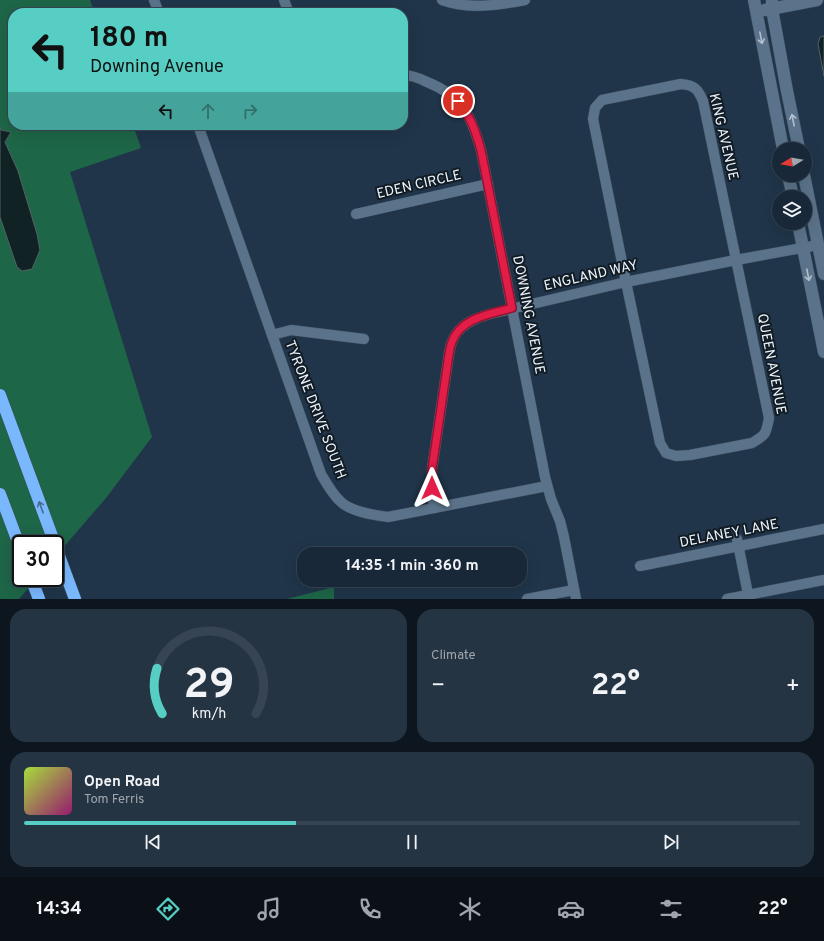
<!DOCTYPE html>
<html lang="en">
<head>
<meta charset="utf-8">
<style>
  :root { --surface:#182838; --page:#253443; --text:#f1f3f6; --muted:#9fa6ae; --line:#364453; --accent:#56cec3 }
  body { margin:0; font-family:Overpass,sans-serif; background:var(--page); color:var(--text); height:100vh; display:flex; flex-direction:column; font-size:15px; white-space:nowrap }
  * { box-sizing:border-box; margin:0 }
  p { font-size:13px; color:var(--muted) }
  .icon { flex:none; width:22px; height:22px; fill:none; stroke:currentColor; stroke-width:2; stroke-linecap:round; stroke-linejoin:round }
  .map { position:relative; height:599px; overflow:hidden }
  .panel { display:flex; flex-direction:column; gap:10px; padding:10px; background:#0d161f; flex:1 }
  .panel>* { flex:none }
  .guide { position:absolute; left:8px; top:8px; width:400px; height:122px; border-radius:16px; box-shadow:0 4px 16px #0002,0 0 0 1px var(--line); background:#56cec3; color:#111; overflow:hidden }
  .needle { width:26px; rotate:259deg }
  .tools { position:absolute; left:772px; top:142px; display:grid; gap:8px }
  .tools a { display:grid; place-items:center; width:40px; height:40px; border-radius:50%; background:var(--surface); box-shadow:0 4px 16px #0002,0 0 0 1px var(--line); font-size:20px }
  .speed { position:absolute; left:12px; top:535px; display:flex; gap:8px; font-size:20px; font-weight:700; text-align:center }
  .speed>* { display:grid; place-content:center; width:52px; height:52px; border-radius:50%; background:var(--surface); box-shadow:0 4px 16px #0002,0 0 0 1px var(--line); line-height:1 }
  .speed .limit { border:2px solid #111; border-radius:6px; background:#fff; color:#111 }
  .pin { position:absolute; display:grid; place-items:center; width:34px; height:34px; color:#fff; margin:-17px; border:2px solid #fff; border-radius:50%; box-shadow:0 1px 4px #0007 }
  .me { position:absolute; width:44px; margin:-22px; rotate:0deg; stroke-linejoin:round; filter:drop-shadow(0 0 3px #0008) }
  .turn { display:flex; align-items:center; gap:14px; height:84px; padding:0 16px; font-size:18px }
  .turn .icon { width:52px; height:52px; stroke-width:2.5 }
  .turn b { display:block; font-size:28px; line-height:34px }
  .lanes { display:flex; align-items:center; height:38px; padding:0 16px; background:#0003; justify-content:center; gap:20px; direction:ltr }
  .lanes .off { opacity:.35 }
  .big { font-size:30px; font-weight:700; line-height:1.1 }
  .panel .widget { flex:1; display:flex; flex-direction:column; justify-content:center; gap:6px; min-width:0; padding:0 14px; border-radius:16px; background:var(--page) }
  .panel .dial { align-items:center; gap:0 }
  .dial svg { height:104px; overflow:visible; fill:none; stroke:var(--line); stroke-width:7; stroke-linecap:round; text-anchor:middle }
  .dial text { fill:var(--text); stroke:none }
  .song { display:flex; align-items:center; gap:12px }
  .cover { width:48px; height:48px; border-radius:6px; background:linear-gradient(135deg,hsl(80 70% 55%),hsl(320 70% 35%)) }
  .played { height:4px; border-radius:2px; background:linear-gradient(90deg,var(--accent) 35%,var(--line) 35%) }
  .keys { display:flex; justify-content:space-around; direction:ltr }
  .heat { display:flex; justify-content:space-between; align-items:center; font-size:22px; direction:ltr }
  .panel .tiles { flex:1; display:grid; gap:10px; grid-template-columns:1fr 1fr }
  .widget:last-child { grid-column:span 2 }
  .trip { position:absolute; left:297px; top:547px; width:230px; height:40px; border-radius:16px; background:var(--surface); box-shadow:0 4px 16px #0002,0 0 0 1px var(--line); font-weight:700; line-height:40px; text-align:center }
  .tab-bar { display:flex; height:64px; justify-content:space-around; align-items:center; background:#0a1016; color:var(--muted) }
  .tab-bar .icon { width:28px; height:28px }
  .tab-bar .selected { color:var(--accent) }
  .tab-bar b { font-size:18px; color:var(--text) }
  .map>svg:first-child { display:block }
  .green { fill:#1e6648 }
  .water { fill:#112224; stroke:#536165 }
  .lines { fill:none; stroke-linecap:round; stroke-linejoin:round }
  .street-casing { stroke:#3e5060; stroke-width:11 }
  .secondary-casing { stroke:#3e5060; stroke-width:13 }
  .highway-casing { stroke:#3e5060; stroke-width:13 }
  .street { stroke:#5b738a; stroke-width:10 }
  .secondary { stroke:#5b738a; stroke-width:12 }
  .highway { stroke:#7ab8fe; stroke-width:12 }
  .oneway { stroke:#b2c0ce }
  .oneway2 { stroke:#466a92 }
  .route-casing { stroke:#92132f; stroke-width:10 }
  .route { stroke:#e11d48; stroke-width:7 }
  .labels { text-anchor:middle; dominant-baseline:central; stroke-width:4; stroke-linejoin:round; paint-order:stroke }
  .street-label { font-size:14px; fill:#ecf4fc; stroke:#121c25 }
</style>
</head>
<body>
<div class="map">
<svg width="824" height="599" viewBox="0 0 824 599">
  <rect width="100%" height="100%" fill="#20354a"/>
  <g class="green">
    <path d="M0,0H90L95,13H13V125H133L141,148L70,172L152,437L106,498L55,557V544H21V578H37L19,599H0Z"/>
    <path d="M334,587V599H287Z"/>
  </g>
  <g class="water">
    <path d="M824,36V76L818,44L820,37Z"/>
    <path d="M0,127L1,130L11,132L5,142L18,171L37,234L40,250L32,269L22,271L17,267L0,217Z"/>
  </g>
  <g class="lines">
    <g class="street-casing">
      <g id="street">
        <path d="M154,0L159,13"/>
        <path d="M284,0L289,13"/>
        <path d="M442,0C469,10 498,5 525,0"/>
        <path d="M403,75C412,75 419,78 427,82C462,96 471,115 481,150L545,477L551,499L560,521L564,537L576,599"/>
        <path d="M681,84C694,85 698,89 703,101L769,418C766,434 766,435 752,443L690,455L676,456L666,453L660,443L626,282L593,119L595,108L602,100Z"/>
        <path d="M198,125L321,474C327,484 332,494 341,502C352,512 374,515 388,517L547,486"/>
        <path d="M356,214L488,184"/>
        <path d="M272,335L291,330L364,339"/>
        <path d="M434,508L432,488V469L449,354C450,350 450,346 452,342C458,324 477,317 494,313L626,282L736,260L818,245"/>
        <path d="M737,539L749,599"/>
        <path d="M640,566L824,529"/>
        <path d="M527,599L574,590"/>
        <path d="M727,599L824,580"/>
      </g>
    </g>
    <g class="secondary-casing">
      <g id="secondary">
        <path d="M754,0L783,149"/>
        <path d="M772,0V9L787,91L799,149"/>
        <path d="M765,10L817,0"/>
        <path d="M788,175L793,197"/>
        <path d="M804,175L824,274"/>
        <path d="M798,223L824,352"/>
      </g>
    </g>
    <g class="highway-casing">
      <g id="highway">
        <path d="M0,395L55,544"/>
        <path d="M0,494L21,550"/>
        <path d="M55,545L75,599"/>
        <path d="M31,578L39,599"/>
      </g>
    </g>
    <use href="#street" class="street"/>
    <use href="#secondary" class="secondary"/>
    <use href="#highway" class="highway"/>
  </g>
  <defs><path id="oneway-shaft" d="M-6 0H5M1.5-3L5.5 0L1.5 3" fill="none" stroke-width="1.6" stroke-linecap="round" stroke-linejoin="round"/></defs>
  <g class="oneway">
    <use href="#oneway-shaft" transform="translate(761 38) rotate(79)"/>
    <use href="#oneway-shaft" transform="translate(793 120) rotate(-101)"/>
    <use href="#oneway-shaft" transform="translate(808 275) rotate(79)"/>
  </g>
  <use class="oneway2" href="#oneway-shaft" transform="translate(41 507) rotate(-110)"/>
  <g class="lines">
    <g class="route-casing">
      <path id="route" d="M432,488V469L449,354C450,350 450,346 452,342C460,318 490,314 512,308L481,150C475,129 471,118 458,101"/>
    </g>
    <use href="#route" class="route"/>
  </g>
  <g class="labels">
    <g class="street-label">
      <text transform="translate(723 137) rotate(77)">KING AVENUE</text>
      <text transform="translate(419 185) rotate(-13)">EDEN CIRCLE</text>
      <text transform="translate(591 276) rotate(-13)">ENGLAND WAY</text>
      <text transform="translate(528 315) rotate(79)">DOWNING AVENUE</text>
      <text transform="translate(771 364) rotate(79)">QUEEN AVENUE</text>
      <text transform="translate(315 410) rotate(69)">TYRONE DRIVE SOUTH</text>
      <text transform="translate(729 534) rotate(-11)">DELANEY LANE</text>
    </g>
  </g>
</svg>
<div class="tools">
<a><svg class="needle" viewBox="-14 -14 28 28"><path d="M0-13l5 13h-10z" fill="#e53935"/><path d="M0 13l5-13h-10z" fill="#9fa6ae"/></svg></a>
<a><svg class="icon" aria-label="layers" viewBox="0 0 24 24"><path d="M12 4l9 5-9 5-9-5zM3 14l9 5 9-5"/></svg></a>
</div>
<div class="speed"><div class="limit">30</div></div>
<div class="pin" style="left:458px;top:101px;background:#d93025"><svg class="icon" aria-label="arrive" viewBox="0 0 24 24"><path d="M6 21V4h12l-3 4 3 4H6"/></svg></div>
<svg class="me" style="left:432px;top:488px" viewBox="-20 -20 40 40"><path d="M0-17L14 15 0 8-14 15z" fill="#e11d48" stroke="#fff" stroke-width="4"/></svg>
<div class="trip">14:35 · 1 min · 360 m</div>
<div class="guide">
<div class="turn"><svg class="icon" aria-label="left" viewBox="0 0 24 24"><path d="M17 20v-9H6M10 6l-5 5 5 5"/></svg><div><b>180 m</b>Downing Avenue</div></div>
<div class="lanes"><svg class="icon" aria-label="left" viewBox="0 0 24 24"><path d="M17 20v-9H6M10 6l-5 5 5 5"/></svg><svg class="icon off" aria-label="ahead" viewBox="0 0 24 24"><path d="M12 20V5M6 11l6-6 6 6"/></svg><svg class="icon off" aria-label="right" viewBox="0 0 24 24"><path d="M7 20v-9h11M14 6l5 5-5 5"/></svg></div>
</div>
</div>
<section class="panel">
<div class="tiles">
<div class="widget dial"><svg viewBox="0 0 100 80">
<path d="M14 69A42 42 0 1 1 86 69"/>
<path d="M14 69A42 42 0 0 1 10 34" stroke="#56cec3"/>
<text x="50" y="56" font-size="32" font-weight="700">29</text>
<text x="50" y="72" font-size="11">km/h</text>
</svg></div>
<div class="widget"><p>Climate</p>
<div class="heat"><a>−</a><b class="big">22°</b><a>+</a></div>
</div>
<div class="widget">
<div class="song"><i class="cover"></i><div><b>Open Road</b><p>Tom Ferris</p></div></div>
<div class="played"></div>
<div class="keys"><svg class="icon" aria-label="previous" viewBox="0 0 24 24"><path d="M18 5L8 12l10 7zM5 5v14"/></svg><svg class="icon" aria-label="pause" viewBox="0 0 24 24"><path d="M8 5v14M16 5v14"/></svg><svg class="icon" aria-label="next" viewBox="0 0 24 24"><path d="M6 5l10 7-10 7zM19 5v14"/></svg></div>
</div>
</div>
</section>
<nav class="tab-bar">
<b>14:34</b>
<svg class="icon selected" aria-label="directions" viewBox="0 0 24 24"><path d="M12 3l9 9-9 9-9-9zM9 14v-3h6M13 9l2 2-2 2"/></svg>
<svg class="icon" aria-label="music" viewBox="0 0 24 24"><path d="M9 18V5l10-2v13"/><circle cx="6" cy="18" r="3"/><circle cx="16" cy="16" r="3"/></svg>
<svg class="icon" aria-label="phone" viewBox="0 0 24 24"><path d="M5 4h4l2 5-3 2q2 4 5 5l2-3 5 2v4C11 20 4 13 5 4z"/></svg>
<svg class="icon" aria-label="climate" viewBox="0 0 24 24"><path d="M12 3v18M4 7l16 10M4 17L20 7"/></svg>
<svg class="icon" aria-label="car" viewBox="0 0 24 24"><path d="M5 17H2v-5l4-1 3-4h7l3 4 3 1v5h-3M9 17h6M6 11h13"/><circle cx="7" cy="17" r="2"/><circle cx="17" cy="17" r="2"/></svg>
<svg class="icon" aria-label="filters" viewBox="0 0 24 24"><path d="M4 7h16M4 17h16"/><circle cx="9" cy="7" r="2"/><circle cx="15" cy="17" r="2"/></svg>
<b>22°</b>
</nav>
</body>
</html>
